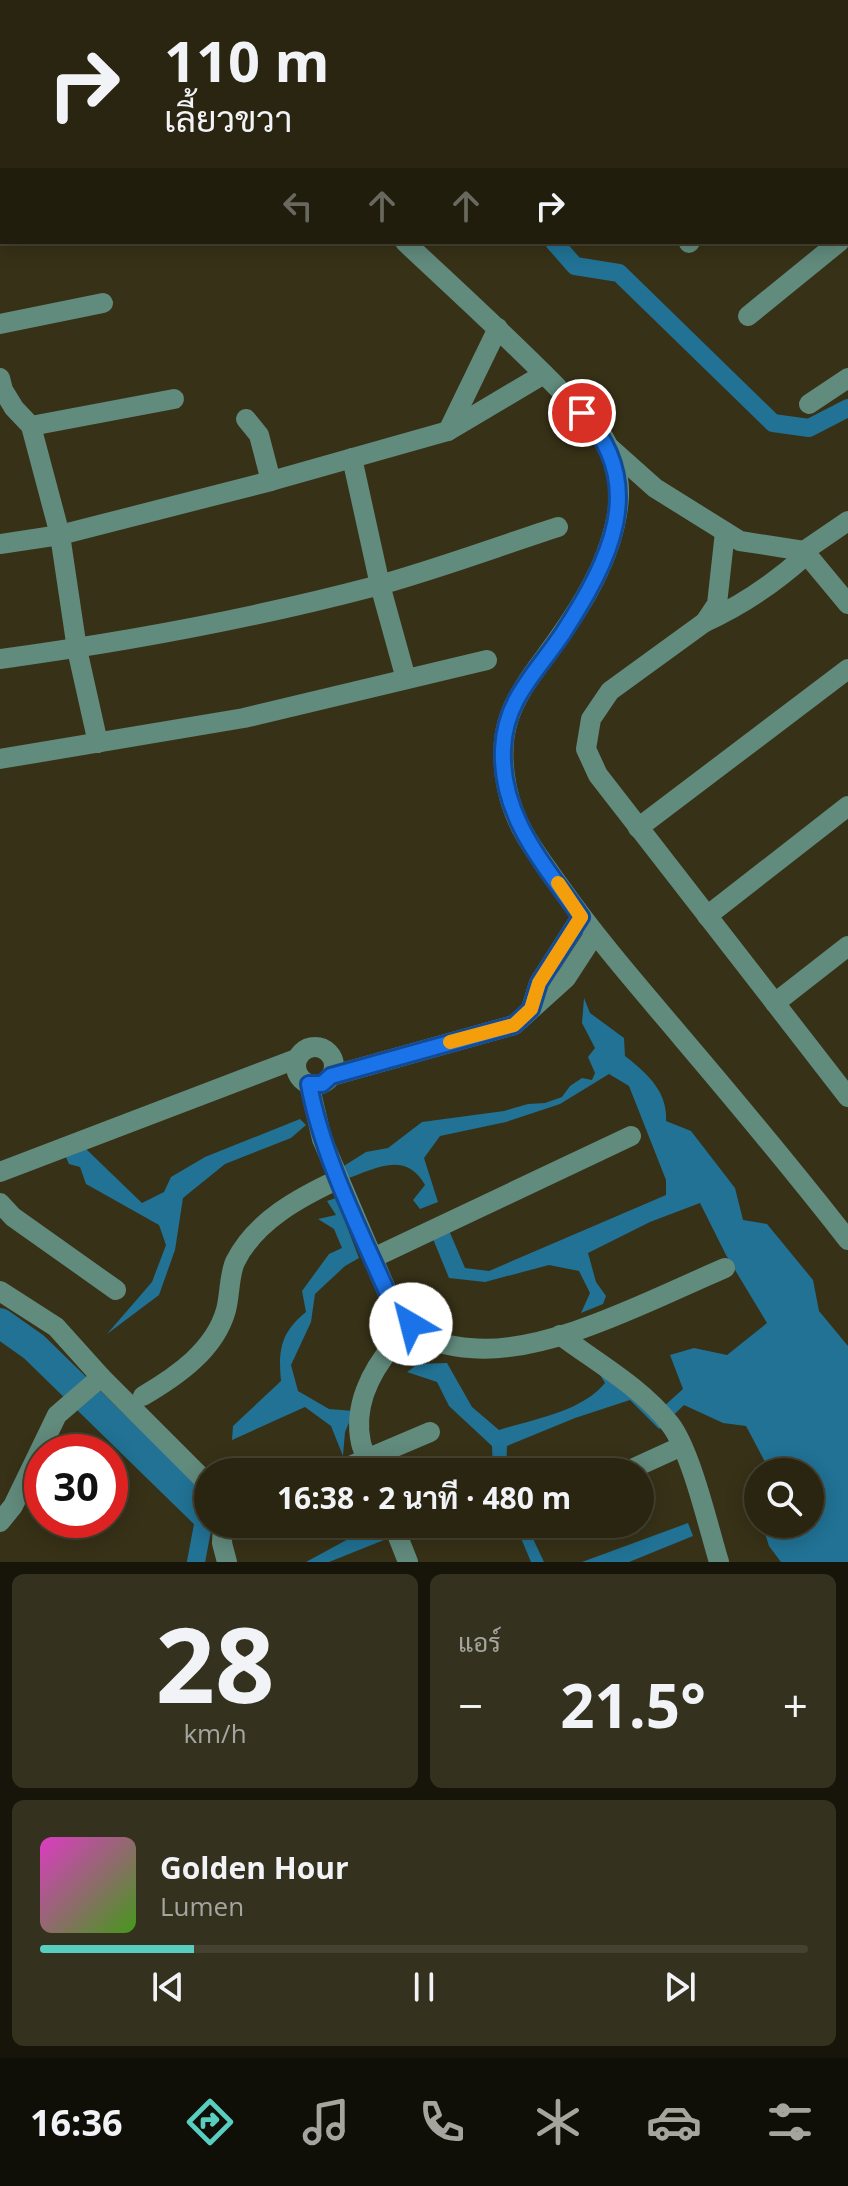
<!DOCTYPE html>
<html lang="th">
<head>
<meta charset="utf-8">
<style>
  :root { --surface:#292511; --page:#35311f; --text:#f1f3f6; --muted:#a5a59f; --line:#454231; --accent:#58cec0 }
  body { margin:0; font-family:"Open Sans",Sarabun,sans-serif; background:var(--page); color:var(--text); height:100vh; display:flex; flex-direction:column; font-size:30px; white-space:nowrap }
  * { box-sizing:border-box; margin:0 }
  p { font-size:26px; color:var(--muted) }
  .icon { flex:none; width:44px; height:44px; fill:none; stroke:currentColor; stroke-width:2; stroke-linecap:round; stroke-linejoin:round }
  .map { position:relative; height:1562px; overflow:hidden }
  .details { display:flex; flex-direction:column; gap:12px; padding:12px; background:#171409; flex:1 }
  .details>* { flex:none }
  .hud { position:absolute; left:0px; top:0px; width:848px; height:244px; box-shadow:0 4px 20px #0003,0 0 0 2px var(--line); background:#292511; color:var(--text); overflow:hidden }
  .fabs { position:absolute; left:744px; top:1458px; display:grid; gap:16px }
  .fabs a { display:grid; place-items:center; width:80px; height:80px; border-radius:50%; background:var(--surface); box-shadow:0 4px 20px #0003,0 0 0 2px var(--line); font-size:40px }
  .speed { position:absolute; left:24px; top:1434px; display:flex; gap:16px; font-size:40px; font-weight:700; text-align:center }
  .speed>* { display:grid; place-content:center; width:104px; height:104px; border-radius:50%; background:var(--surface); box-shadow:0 4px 20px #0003,0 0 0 2px var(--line); line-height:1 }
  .speed .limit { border:12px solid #d22; background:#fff; color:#111 }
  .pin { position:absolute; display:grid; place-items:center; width:68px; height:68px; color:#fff; margin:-34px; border:4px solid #fff; border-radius:50%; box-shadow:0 2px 8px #0007 }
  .me { position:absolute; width:88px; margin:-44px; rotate:323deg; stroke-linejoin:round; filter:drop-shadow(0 0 6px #0008) }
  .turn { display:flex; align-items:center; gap:28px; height:168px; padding:0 32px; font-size:36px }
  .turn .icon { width:104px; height:104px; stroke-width:2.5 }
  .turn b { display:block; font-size:56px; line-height:68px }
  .lanes { display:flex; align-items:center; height:76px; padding:0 32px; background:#0003; justify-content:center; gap:40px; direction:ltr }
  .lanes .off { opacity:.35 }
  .big { font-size:60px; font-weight:700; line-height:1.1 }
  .details .widget { flex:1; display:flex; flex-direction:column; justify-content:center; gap:12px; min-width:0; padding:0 28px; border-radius:12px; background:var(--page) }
  .details .dial { align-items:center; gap:0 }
  .dial b { font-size:104px; line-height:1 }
  .song { display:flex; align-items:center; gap:24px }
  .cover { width:96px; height:96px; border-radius:12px; background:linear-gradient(135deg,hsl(310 70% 55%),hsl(100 70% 35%)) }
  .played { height:8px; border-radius:4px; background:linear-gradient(90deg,var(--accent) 20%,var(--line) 20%) }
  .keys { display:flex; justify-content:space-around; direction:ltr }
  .heat { display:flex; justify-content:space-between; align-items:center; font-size:44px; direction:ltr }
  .details .tiles { flex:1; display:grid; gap:12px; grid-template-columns:1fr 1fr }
  .widget:last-child { grid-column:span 2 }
  .trip { position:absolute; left:194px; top:1458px; width:460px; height:80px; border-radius:40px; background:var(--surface); box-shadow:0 4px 20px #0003,0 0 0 2px var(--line); font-weight:700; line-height:80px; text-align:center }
  .tab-bar { display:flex; height:128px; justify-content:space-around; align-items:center; background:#100f07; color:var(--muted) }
  .tab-bar .icon { width:56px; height:56px }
  .tab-bar .active { color:var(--accent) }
  .tab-bar b { font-size:36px; color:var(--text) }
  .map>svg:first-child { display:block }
  .water { fill:#217295 }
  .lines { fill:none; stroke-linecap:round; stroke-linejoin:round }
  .canal { stroke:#217295; stroke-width:18 }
  .river { stroke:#217295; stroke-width:30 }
  .minor { stroke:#618b7d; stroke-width:20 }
  .route-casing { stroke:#114b97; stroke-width:20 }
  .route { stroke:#1a73e8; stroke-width:14 }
  .slow { stroke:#f59e0b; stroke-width:14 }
</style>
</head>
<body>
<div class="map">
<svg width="848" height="1562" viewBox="0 0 848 1562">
  <rect width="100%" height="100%" fill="#373117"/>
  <g class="water">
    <path d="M584,998L590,1013L624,1038L625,1056C647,1073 668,1092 666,1121L691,1131L735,1188L743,1220L767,1224L813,1280L819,1311L848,1346V1562H781L769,1546L762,1524H810V1472H774L765,1462L746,1426L723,1423L684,1405L659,1429L630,1400L575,1418L507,1446L506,1472H490L493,1470L492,1446L449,1406L437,1382L407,1372L418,1364L447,1363L472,1407L499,1430C534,1419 581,1412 605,1383L589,1357L663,1407L683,1389L670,1355L694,1348L727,1355L767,1323L726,1255L700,1203L650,1222L588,1253L596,1282L606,1296L603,1304L581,1313L590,1293L579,1271L549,1265L485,1282L449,1278L433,1239L448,1228L465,1268L489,1271L666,1195V1180L629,1086L609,1074L560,1104L506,1122L440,1136L424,1158L438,1202L420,1209L413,1200L425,1185C405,1149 374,1170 343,1180L339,1169L366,1152L388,1148L422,1122L504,1111L528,1104L545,1103L562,1097L570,1086L582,1078L592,1080L595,1073L588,1057L595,1048L582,1023Z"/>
    <path d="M300,1119L306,1125L291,1138L225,1164L183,1198L175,1250L159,1295L107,1334L152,1282L166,1245L159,1225L86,1184L80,1167L69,1164L65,1155L85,1148L142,1203L164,1192L171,1177L205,1157Z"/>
    <path d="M336,1198L359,1258L345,1266L315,1294L311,1322L291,1365L298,1391L329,1409L354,1411L345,1432L343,1456L331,1426L305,1407L232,1440L233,1426L281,1381C278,1350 281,1332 306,1312L302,1291L329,1254L342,1248L334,1229L318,1219L336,1215L327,1201Z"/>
    <path d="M688,1523L693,1536L629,1562H582Z"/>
    <path d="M370,1524H380L384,1540L329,1562H306L363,1531Z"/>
    <path d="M515,1524H526L544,1562H531Z"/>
  </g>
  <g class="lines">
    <g class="canal">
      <path d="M354,0L356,2"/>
      <path d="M204,2L206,0"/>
      <path d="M0,125L2,124"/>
      <path d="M554,242L575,266L619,273L773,423L809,428L848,408"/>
      <path d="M196,1562L205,1514"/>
    </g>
    <path class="river" d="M0,1323L34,1347L205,1514"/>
    <g class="minor">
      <path d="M174,0L176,2"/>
      <path d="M761,0L762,2"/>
      <path d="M499,2L502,0"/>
      <path d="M669,2L671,0"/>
      <path d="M813,2L815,0"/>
      <path d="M846,100L848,98"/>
      <path d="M0,163L2,162"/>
      <path d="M846,167L848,172"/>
      <path d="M0,223L2,222"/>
      <path d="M405,242C456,290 508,337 557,387C571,402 588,416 600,432C612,448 620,476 619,496C616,555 579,611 545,657C512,701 495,730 507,788C515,827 536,853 559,885C597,939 640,988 683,1039C739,1105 794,1171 848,1240"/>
      <path d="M689,243L690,242"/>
      <path d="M748,316L839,242"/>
      <path d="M0,324L103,303"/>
      <path d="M0,378L3,390L14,408L31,426L60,535L77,649L98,743"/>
      <path d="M809,404L848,378"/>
      <path d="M246,419L259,435L271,481"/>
      <path d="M31,426L174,399"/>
      <path d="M448,431L498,328"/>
      <path d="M609,447L655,488L740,541L804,551L848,604"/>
      <path d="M352,458L380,585L406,679"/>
      <path d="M725,532L717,604L705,622L610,691L591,719L586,749L598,775L848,1097"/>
      <path d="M0,544L60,535L271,481L448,431L544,374"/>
      <path d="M804,551L848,521"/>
      <path d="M705,622C743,605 776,582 807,554"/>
      <path d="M0,659C125,642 250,619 372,587C435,570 496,547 558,527"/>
      <path d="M0,759L244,718L487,660"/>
      <path d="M638,828L848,669"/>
      <path d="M707,916L848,806"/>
      <path d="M775,1003L848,946"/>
      <path d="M531,1009L539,983L581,917"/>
      <circle cx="315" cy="1066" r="19"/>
      <path d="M331,1076L514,1025L566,978L594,935"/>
      <path d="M309,1084L322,1139L400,1322"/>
      <path d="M0,1172L296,1059"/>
      <path d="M0,1203L13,1217L116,1290"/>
      <path d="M373,1258L631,1136"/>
      <path d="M0,1291L56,1327L101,1377L208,1484"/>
      <path d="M560,1335C596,1362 641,1387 670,1424C691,1451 708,1526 719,1562"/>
      <path d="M416,1338C433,1341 452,1347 470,1348C547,1356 654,1298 725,1268"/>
      <path d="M143,1396C177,1376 215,1350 226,1310C230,1295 229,1276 235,1262C255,1221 300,1197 339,1179"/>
      <path d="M336,1472L430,1432"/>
      <path d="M373,1472C370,1463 363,1452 361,1443C353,1406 371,1371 394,1344"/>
      <path d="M625,1472L682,1446"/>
      <path d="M0,1522L13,1506L57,1415L101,1377"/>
      <path d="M223,1524L222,1543L227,1562"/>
      <path d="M393,1524L408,1562"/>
    </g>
  </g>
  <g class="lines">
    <g class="route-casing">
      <path id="route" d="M411,1324L400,1322C369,1247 323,1163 309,1084H322L331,1076L514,1025L531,1009L539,983L581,917C545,865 500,817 503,749C505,699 537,672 563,633C609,562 650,484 582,413"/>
    </g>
    <use href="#route" class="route"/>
    <path class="slow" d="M450,1042L514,1025L531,1009L539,983L581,917L558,883"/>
  </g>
</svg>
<div class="fabs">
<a><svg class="icon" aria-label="search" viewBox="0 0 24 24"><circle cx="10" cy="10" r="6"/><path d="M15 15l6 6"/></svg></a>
</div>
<div class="speed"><div class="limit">30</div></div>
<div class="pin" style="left:582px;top:413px;background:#d93025"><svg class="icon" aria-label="arrive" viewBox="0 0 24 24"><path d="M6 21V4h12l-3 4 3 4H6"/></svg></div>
<svg class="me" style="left:411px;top:1324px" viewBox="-20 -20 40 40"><circle r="19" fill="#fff"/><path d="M0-13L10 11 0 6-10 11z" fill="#1a73e8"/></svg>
<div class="trip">16:38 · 2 นาที · 480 m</div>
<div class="hud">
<div class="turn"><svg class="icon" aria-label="right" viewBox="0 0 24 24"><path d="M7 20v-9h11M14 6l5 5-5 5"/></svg><div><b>110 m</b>เลี้ยวขวา</div></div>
<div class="lanes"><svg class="icon off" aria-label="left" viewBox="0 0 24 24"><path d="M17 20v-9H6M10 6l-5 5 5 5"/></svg><svg class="icon off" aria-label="ahead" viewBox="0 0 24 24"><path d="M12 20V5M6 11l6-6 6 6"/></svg><svg class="icon off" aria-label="ahead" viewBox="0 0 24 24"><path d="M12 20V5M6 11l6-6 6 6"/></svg><svg class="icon" aria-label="right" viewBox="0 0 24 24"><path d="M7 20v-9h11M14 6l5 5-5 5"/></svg></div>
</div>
</div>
<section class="details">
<div class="tiles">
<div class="widget dial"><b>28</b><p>km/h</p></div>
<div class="widget"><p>แอร์</p>
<div class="heat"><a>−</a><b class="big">21.5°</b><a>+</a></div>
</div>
<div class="widget">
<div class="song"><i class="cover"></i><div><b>Golden Hour</b><p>Lumen</p></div></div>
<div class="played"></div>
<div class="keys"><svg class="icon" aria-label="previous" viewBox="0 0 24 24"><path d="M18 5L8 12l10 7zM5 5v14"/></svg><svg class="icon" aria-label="pause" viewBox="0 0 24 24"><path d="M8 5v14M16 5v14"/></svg><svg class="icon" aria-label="next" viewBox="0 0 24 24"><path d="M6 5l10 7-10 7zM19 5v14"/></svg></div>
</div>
</div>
</section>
<nav class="tab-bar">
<b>16:36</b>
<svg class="icon active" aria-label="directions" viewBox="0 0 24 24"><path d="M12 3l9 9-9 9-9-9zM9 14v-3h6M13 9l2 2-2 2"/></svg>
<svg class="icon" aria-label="music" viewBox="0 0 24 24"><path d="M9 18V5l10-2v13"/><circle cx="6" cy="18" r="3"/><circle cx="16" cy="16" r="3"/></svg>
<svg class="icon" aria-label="phone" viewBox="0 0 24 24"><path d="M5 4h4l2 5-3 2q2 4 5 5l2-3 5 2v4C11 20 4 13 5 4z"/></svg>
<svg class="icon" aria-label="climate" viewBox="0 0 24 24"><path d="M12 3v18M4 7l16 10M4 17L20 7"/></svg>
<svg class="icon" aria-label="car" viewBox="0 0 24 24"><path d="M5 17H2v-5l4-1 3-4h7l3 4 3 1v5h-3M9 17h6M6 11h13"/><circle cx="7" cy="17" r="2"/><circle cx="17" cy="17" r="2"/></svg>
<svg class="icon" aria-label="filters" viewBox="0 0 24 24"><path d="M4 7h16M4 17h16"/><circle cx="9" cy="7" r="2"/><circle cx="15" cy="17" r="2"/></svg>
</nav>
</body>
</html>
